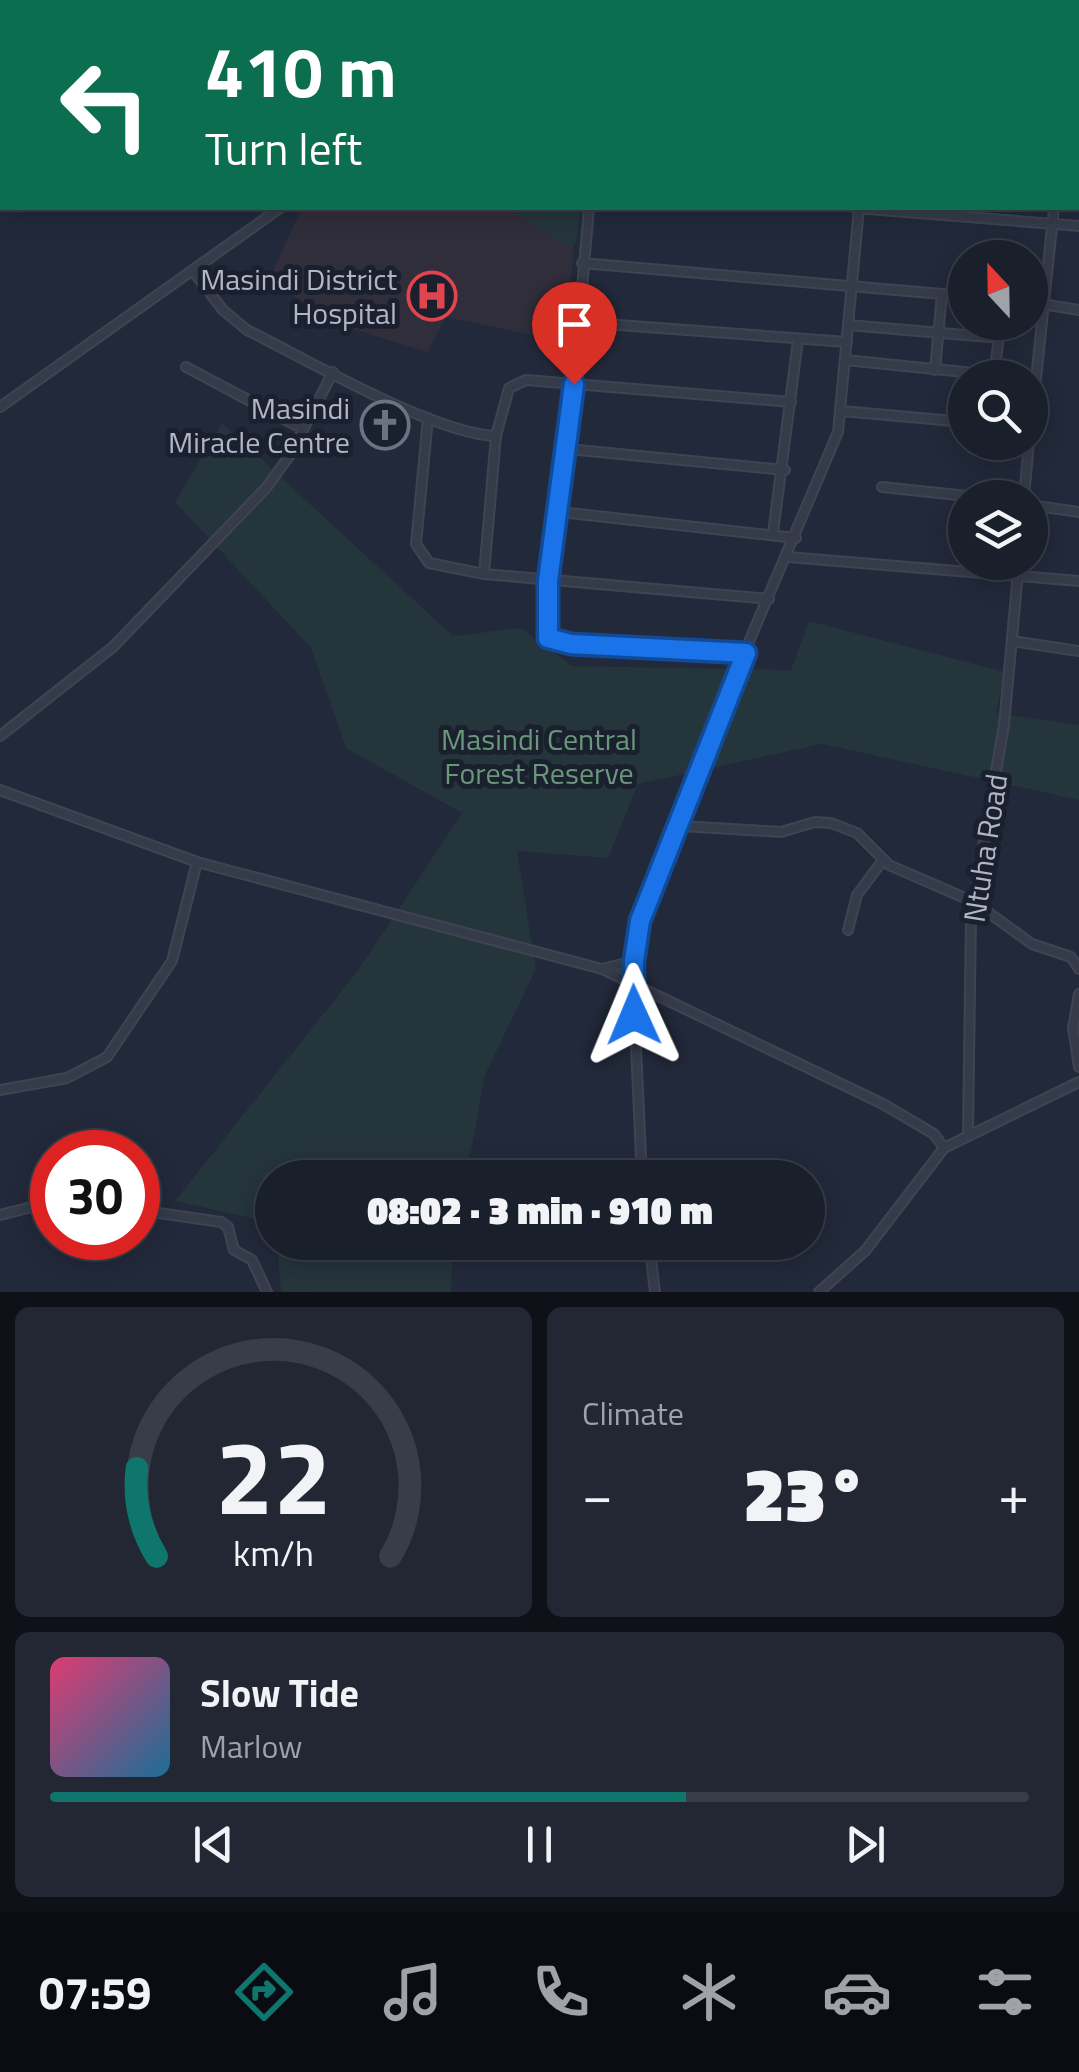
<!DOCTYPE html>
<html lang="en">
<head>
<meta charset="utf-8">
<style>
  :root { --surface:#1a1f2c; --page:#232734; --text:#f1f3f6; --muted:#9fa2a9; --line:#383d48; --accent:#0f766e }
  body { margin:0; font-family:"Titillium Web",sans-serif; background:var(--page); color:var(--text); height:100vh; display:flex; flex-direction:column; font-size:38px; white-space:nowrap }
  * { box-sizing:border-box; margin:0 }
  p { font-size:32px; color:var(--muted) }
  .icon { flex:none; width:55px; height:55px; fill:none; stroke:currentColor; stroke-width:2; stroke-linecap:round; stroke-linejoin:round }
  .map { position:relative; height:1292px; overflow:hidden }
  .panel { display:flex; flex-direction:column; gap:15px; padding:15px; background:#0e1118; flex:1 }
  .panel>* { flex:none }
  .banner { position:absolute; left:0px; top:0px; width:1080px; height:210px; box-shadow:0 5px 25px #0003,0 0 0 2px var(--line); background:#0b6e4f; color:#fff; overflow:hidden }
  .needle { width:65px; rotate:338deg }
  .tools { position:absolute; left:948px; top:240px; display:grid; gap:20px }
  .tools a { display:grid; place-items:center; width:100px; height:100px; border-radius:50%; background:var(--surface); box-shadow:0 5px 25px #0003,0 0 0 2px var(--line); font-size:50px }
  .speed { position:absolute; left:30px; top:1130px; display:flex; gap:20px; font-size:50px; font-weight:700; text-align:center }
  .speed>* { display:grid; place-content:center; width:130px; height:130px; border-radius:50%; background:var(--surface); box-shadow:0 5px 25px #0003,0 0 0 2px var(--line); line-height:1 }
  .speed .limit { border:15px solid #d22; background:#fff; color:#111 }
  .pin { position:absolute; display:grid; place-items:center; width:85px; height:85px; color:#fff; margin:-102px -42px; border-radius:50% 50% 50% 0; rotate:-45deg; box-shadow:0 0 10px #0007 }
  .pin .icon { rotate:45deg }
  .me { position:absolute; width:110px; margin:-55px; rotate:359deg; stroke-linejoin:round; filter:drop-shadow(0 0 8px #0008) }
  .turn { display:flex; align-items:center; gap:35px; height:210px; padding:0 40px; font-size:45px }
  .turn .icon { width:130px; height:130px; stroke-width:2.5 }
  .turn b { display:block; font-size:70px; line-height:85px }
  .big { font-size:75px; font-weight:800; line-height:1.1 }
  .panel .card { flex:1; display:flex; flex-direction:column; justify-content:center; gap:15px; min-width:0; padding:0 35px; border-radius:15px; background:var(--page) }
  .panel .dial { align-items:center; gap:0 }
  .dial svg { height:260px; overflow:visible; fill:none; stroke:var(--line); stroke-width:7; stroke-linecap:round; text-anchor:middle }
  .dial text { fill:var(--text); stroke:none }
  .song { display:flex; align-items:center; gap:30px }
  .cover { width:120px; height:120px; border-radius:15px; background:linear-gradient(135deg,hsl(340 70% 55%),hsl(200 70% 35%)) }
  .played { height:10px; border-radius:5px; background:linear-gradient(90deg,var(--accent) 65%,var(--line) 65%) }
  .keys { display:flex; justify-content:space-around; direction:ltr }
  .heat { display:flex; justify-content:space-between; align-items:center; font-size:55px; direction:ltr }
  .panel .tiles { flex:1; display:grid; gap:15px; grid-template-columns:1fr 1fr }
  .card:last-child { grid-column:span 2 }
  .trip { position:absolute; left:255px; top:1160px; width:570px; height:100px; border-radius:50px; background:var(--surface); box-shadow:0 5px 25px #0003,0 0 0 2px var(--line); font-weight:800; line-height:100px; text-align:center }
  .tabs { display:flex; height:160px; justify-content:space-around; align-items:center; background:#0a0c12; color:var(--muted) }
  .tabs .icon { width:70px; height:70px }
  .tabs .selected { color:var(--accent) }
  .tabs b { font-size:45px; color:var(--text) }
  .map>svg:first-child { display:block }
  .medical { fill:#312e3b }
  .green { fill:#24353b }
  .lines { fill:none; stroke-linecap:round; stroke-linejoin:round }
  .street-casing { stroke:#3f4453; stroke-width:12 }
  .secondary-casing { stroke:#3f4453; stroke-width:15 }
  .street { stroke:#363b4a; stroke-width:8 }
  .secondary { stroke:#444a5d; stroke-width:10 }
  .route-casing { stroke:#114b97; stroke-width:25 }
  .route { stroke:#1a73e8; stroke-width:18 }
  .labels { text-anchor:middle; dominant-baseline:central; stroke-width:10; stroke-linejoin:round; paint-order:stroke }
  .poi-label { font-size:30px; fill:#b1b6c6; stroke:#1b202f; text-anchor:end }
  .park-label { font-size:30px; fill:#689779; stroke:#1b202f }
  .street-label { font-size:30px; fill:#b1b6c6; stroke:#1b202f }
</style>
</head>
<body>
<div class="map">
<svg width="1079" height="1292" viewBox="0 0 1079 1292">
  <rect width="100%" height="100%" fill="#22293a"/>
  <path class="medical" d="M302,208H577L566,342L446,317L427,352L317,318L271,274Z"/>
  <g class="green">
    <path d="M505,208H581L576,243L565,244Z"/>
    <path d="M222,423L453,636L521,628L572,666L791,670L809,621L1005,672L996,713L1079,725V800L822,744L638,784L608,858L517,851L536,969L485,1075L466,1177L272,1178V1223L175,1201L359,969L462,813L346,748L311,648L175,502Z"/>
    <path d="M277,1243H453L451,1292H281Z"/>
  </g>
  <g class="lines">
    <g class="street-casing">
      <g id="street">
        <path d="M7,0L11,2"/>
        <path d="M344,0L350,2"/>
        <path d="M474,0L500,2"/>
        <path d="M411,2L418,0"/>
        <path d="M631,2L633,0"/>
        <path d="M719,2V0"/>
        <path d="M1071,2V0"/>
        <path d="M1078,87L1079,88"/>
        <path d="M1078,124H1079"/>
        <path d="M589,208L568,449L548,581L547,636L571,644L745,653"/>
        <path d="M855,208L1079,226"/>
        <path d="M582,263L965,296"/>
        <path d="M193,271L223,310L247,330C308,360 434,434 496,436L509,388L526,380L791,402"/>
        <path d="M1030,302L1079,310"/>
        <path d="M578,322L847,342"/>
        <path d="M848,325L1000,338"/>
        <path d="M845,360L994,375L1001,322"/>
        <path d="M186,367L303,429"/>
        <path d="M935,370L942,294"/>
        <path d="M0,407L280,208"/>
        <path d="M842,411L965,422"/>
        <path d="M428,418L416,544L429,563L484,574L769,599"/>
        <path d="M1030,436L1054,208"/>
        <path d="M568,449L785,470"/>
        <path d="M882,487L986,498"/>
        <path d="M1024,498L1029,442"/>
        <path d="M1030,505L1079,512"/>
        <path d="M560,512L796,538"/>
        <path d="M773,533L798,340"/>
        <path d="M788,557L1079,581"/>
        <path d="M484,574L496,436"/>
        <path d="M1012,641L1079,651"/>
        <path d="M0,736L113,647L266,488L290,455L333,372"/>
        <path d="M0,790L197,862L602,969L883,1104L934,1134L944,1148"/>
        <path d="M681,826L781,832L815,822L831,823L857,833L889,865L974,902L1032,944L1071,957L1079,969"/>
        <path d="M848,930L857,895L883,860"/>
        <path d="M602,969L634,961"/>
        <path d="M1079,994L1073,1028L1079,1067"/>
        <path d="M0,1090L67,1078L107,1057L172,961L197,862"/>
        <path d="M968,1135L971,916L1004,725L1019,562"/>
        <path d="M642,1178L633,982L640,921L703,770L717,717L838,432L859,208"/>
        <path d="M138,1210L221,1222L228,1227L234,1250L252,1260L267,1292"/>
        <path d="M0,1215L52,1202"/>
        <path d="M649,1242L655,1292"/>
        <path d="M819,1292L865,1251L944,1148L1079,1082"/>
      </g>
    </g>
    <g class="secondary-casing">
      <g id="secondary">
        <path d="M645,0L653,2"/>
        <path d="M1078,46H1079"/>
      </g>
    </g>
    <use href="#street" class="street"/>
    <use href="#secondary" class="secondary"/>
  </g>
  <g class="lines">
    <g class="route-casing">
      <path id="route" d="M574,384L548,581V638L571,644L746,653L640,921L634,961V1015"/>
    </g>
    <use href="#route" class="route"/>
  </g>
  <defs>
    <g id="hospital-ring" transform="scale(2.5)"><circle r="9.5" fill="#1b202f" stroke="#e0444e" stroke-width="1.5"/><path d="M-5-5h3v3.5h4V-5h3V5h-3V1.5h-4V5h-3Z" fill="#e0444e"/></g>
    <g id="church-ring" transform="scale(2.5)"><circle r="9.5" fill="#1b202f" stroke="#6b7280" stroke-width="1.5"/><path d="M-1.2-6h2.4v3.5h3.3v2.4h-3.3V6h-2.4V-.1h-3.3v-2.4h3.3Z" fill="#6b7280"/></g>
  </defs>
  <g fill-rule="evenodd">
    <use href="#hospital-ring" x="432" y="296"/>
    <use href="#church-ring" x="385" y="425"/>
  </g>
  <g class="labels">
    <g class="poi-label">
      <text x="397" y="279">Masindi District<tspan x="397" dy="34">Hospital</tspan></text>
      <text x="350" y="408">Masindi<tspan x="350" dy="34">Miracle Centre</tspan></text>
    </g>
    <g class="park-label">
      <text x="539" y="739">Masindi Central<tspan x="539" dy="34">Forest Reserve</tspan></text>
    </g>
    <g class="street-label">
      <text transform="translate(985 848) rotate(-81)">Ntuha Road</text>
    </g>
  </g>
</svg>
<div class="tools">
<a><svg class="needle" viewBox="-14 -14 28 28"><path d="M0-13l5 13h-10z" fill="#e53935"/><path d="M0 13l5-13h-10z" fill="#9fa2a9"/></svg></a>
<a><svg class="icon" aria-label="search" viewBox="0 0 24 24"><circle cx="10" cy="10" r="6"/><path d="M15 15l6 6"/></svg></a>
<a><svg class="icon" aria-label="layers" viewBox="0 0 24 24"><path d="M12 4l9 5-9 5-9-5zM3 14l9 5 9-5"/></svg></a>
</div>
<div class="speed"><div class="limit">30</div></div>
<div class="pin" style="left:574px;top:384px;background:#d93025"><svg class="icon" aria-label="arrive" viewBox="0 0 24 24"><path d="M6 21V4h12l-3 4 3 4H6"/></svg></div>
<svg class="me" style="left:634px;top:1015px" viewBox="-20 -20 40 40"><path d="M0-17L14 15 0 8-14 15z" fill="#1a73e8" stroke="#fff" stroke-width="4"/></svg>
<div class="trip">08:02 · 3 min · 910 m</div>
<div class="banner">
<div class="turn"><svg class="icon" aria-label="left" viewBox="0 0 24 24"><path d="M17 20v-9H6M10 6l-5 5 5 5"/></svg><div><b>410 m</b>Turn left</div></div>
</div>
</div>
<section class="panel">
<div class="tiles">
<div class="card dial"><svg viewBox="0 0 100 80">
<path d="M14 69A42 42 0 1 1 86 69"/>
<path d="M14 69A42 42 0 0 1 8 42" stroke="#0f766e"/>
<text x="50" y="56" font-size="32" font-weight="700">22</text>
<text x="50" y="72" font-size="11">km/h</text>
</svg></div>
<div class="card"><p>Climate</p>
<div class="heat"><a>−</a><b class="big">23°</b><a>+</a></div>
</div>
<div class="card">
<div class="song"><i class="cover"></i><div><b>Slow Tide</b><p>Marlow</p></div></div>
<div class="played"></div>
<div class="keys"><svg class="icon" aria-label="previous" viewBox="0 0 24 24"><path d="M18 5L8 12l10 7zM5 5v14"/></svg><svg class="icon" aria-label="pause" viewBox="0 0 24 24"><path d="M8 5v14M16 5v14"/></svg><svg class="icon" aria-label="next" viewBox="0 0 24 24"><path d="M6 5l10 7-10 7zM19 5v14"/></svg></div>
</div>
</div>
</section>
<nav class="tabs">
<b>07:59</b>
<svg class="icon selected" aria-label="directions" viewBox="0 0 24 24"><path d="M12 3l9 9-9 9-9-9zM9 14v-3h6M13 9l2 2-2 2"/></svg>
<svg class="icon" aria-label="music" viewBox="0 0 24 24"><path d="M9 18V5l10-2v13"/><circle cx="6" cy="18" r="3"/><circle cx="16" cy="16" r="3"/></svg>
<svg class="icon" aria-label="phone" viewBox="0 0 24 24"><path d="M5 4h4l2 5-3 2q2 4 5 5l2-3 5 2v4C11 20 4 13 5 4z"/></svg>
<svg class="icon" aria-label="climate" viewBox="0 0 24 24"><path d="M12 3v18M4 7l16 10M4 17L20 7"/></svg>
<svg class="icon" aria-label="car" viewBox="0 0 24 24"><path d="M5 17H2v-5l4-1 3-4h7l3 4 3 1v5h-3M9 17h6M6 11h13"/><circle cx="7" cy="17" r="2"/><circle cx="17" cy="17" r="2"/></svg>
<svg class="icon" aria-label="filters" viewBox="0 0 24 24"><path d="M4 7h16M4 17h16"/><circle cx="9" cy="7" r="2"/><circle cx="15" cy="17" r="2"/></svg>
</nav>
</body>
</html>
